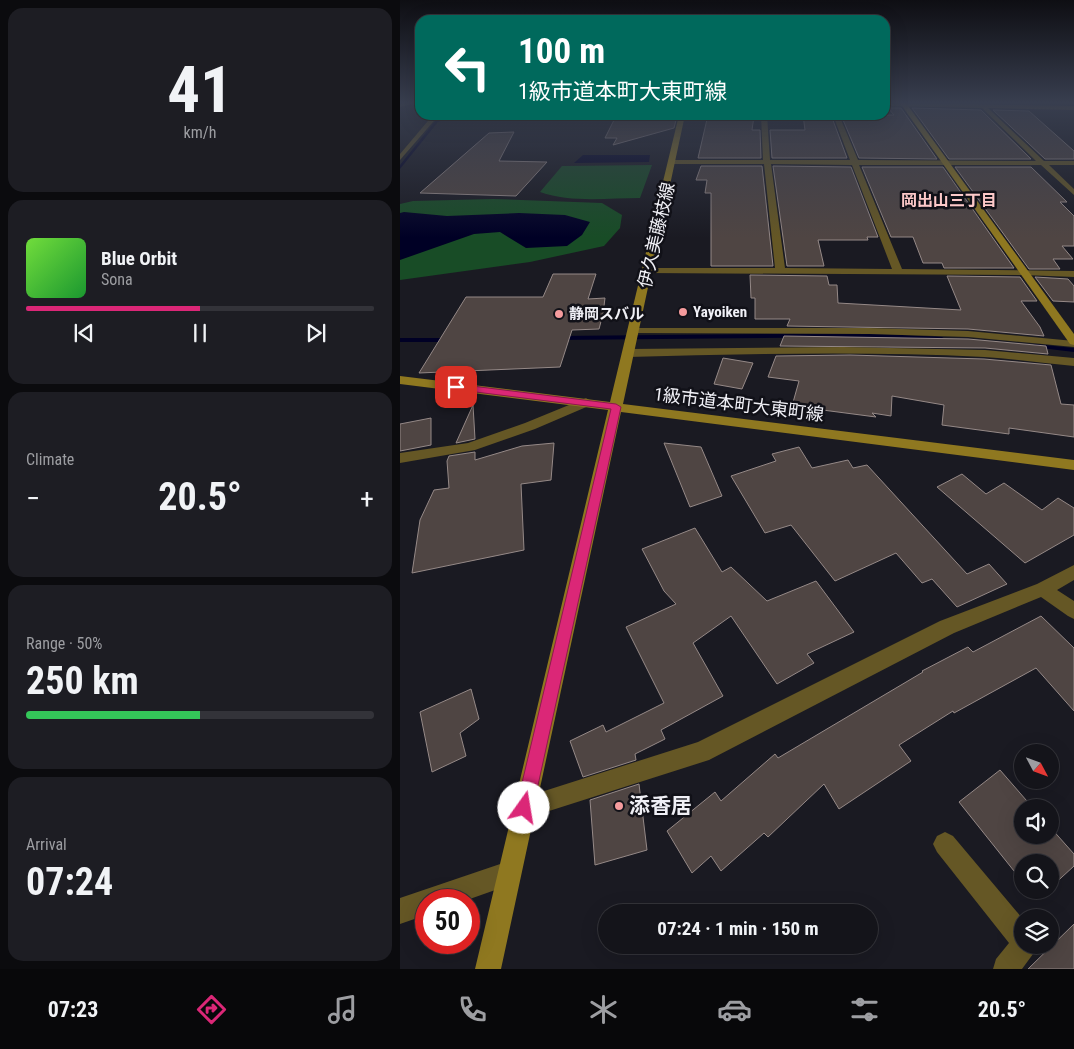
<!DOCTYPE html>
<html lang="en">
<head>
<meta charset="utf-8">
<style>
  :root { --surface:#14141a; --page:#1d1d23; --text:#f1f3f6; --muted:#9d9ea2; --line:#333339; --accent:#db2777 }
  body { margin:0; font-family:"Roboto Condensed","Noto Sans JP",sans-serif; background:var(--page); color:var(--text); height:100vh; display:flex; flex-direction:column; font-size:19px; white-space:nowrap }
  * { box-sizing:border-box; margin:0 }
  p { font-size:16px; color:var(--muted) }
  .icon { flex:none; width:28px; height:28px; fill:none; stroke:currentColor; stroke-width:2; stroke-linecap:round; stroke-linejoin:round }
  .map { position:relative; flex:1; overflow:hidden }
  .drawer { display:flex; flex-direction:column; gap:8px; padding:8px; background:#0b0b0e; width:400px }
  .drawer>* { flex:none }
  .hud { position:absolute; left:15px; top:15px; width:475px; height:105px; border-radius:15px; box-shadow:0 5px 20px #0002,0 0 0 1px var(--line); background:#00695c; color:#fff; overflow:hidden }
  .needle { width:32px; rotate:131deg }
  .buttons { position:absolute; left:614px; top:744px; display:grid; gap:10px }
  .buttons a { display:grid; place-items:center; width:45px; height:45px; border-radius:50%; background:var(--surface); box-shadow:0 5px 20px #0002,0 0 0 1px var(--line); font-size:25px }
  .speed { position:absolute; left:15px; top:889px; display:flex; gap:10px; font-size:25px; font-weight:700; text-align:center }
  .speed>* { display:grid; place-content:center; width:65px; height:65px; border-radius:50%; background:var(--surface); box-shadow:0 5px 20px #0002,0 0 0 1px var(--line); line-height:1 }
  .speed .limit { border:8px solid #d22; background:#fff; color:#111 }
  .pin { position:absolute; display:grid; place-items:center; width:42px; height:42px; color:#fff; margin:-21px; border-radius:10px; box-shadow:0 2px 8px #0006 }
  .me { position:absolute; width:55px; margin:-28px; rotate:13deg; stroke-linejoin:round; filter:drop-shadow(0 0 4px #0008) }
  .turn { display:flex; align-items:center; gap:18px; height:105px; padding:0 20px; font-size:22px }
  .turn .icon { width:65px; height:65px; stroke-width:2.5 }
  .turn b { display:block; font-size:35px; line-height:42px }
  .big { font-size:38px; font-weight:700; line-height:1.1 }
  .drawer .tile { flex:1; display:flex; flex-direction:column; justify-content:center; gap:8px; min-width:0; padding:0 18px; border-radius:15px; background:var(--page) }
  .drawer .dial { align-items:center; gap:0 }
  .dial b { font-size:65px; line-height:1 }
  .song { display:flex; align-items:center; gap:15px }
  .cover { width:60px; height:60px; border-radius:8px; background:linear-gradient(135deg,hsl(100 70% 55%),hsl(130 70% 35%)) }
  .played { height:5px; border-radius:2px; background:linear-gradient(90deg,var(--accent) 50%,var(--line) 50%) }
  .keys { display:flex; justify-content:space-around; direction:ltr }
  .heat { display:flex; justify-content:space-between; align-items:center; font-size:28px; direction:ltr }
  .charge { height:8px; border-radius:4px; background:linear-gradient(90deg,#34c759 50%,var(--line) 0) }
  .trip { position:absolute; left:198px; top:904px; width:280px; height:50px; border-radius:25px; background:var(--surface); box-shadow:0 5px 20px #0002,0 0 0 1px var(--line); font-weight:700; line-height:50px; text-align:center }
  .tab-bar { display:flex; height:80px; justify-content:space-around; align-items:center; background:#08080a; color:var(--muted) }
  .tab-bar .icon { width:35px; height:35px }
  .tab-bar .selected { color:var(--accent) }
  .tab-bar b { font-size:22px; color:var(--text) }
  main { display:flex; flex:1; min-height:0 }
  .map>svg:first-child { display:block }
  .green { fill:#184c26 }
  .water { fill:#000025 }
  .lines { fill:none; stroke-linecap:round; stroke-linejoin:round }
  .stream { fill:#000025; fill-rule:evenodd }
  .building { fill:#4f4543; stroke:#958987 }
  .street { fill:#655725; fill-rule:evenodd }
  .secondary { fill:#8f7820; fill-rule:evenodd }
  .route { fill:#db2777; stroke:#8e194d }
  .poi-dot { fill:#f59b9d; stroke:#111118; stroke-width:2 }
  .labels { text-anchor:middle; dominant-baseline:central; stroke-width:5; stroke-linejoin:round; paint-order:stroke }
  .far-poi-label { font-size:15px; font-weight:bold; fill:#f0f0f6; stroke:#111118; text-anchor:start }
  .far-neighbourhood-label { font-size:16px; font-weight:bold; fill:#fdc9c9; stroke:#111118 }
  .street-label { font-size:18px; fill:#f0f0f6; stroke:#111118 }
  .near-poi-label { font-size:21px; font-weight:bold; fill:#f0f0f6; stroke:#111118; text-anchor:start }
</style>
</head>
<body>
<main>
<section class="drawer">
<div class="tile dial"><b>41</b><p>km/h</p></div>
<div class="tile">
<div class="song"><i class="cover"></i><div><b>Blue Orbit</b><p>Sona</p></div></div>
<div class="played"></div>
<div class="keys"><svg class="icon" aria-label="previous" viewBox="0 0 24 24"><path d="M18 5L8 12l10 7zM5 5v14"/></svg><svg class="icon" aria-label="pause" viewBox="0 0 24 24"><path d="M8 5v14M16 5v14"/></svg><svg class="icon" aria-label="next" viewBox="0 0 24 24"><path d="M6 5l10 7-10 7zM19 5v14"/></svg></div>
</div>
<div class="tile"><p>Climate</p>
<div class="heat"><a>−</a><b class="big">20.5°</b><a>+</a></div>
</div>
<div class="tile"><p>Range · 50%</p><b class="big">250 km</b><div class="charge"></div></div>
<div class="tile"><p>Arrival</p><b class="big">07:24</b></div>
</section>
<div class="map">
<svg width="674" height="969" viewBox="0 0 674 969">
  <rect width="100%" height="100%" fill="#1a1a22"/>
  <g class="green">
    <path d="M252,165L240,198C207,198 171,203 140,192L162,166Z"/>
    <path d="M93,199L202,203L222,215L220,228L204,246L130,262L0,280V204L13,201Z"/>
  </g>
  <g class="water">
    <path d="M183,155H250L249,162L174,163Z"/>
    <path d="M4,212L47,216L119,213L165,215L190,222L182,235L167,246L126,248L100,232L74,234L0,260V213Z"/>
  </g>
  <g class="lines">
    <g class="stream">
      <path d="M49,115H65L50,117L38,122L0,169V165L36,120Z"/>
      <path d="M462,333L542,337L545,339L542,341L462,337L157,340L154,338L157,336Z"/>
      <path d="M0,338H49L52,340L49,342H0Z"/>
      <path d="M634,344L674,348V352L632,347L631,346Z"/>
    </g>
  </g>
  <g class="building">
    <path d="M488,108H501L537,159L459,158L441,115H494Z"/>
    <path d="M512,108L581,110L631,159H549Z"/>
    <path d="M593,110L629,111L674,151V159H645Z"/>
    <path d="M308,115L354,116L352,130H360L361,158H298Z"/>
    <path d="M403,115H431L447,158H372L370,130H405Z"/>
    <path d="M216,116H277L274,128L213,145L217,138H205Z"/>
    <path d="M114,132L99,161L147,162L116,196L20,193L89,133Z"/>
    <path d="M301,166H362L373,266H311V193H305L307,180H296Z"/>
    <path d="M373,166L451,167L478,237H467L468,240H418L424,266H387Z"/>
    <path d="M462,167H543L614,268H544L542,263H523L513,237H491Z"/>
    <path d="M555,167H631L667,202H660L674,216V246H662L673,259H653L660,269H629Z"/>
    <path d="M153,274H196L188,299L205,298L203,314L199,329L172,330L160,367L19,373L66,297H143Z"/>
    <path d="M350,275L427,276L429,285H437L438,303L561,310L547,276L620,277L637,301H621L640,327L644,336L568,329L387,326L390,319H355V298H351Z"/>
    <path d="M635,277L668,279L674,286V302L653,301Z"/>
    <path d="M384,336L568,339L646,346L648,354L585,348L380,346Z"/>
    <path d="M450,355L584,359L651,365L661,404L674,405V437L609,428V434L542,425L544,405L492,396L491,416L472,413L476,417L392,406L399,381L368,377L376,356Z"/>
    <path d="M323,358L353,363L342,389L314,384Z"/>
    <path d="M73,405L75,439L56,443Z"/>
    <path d="M31,418V445L0,451V424Z"/>
    <path d="M154,443L151,480L121,484L124,550L12,573L20,520L34,490L49,488L47,461L49,456L75,452V460L122,446Z"/>
    <path d="M264,443L301,447L322,496L290,507Z"/>
    <path d="M399,447L412,468L448,460L453,468L467,465L567,574L589,564L607,584L557,607L532,579L522,583L496,553L435,581L391,525L365,533L331,476L376,461L372,454Z"/>
    <path d="M562,474L586,494L604,483L642,510L658,498L674,508V535L625,563L537,487Z"/>
    <path d="M295,528L322,572L331,567L367,601L416,581L454,632L407,654L414,663L377,684L331,616L293,643L323,696L261,730L265,739L235,754L236,760L183,777L170,741L203,725L206,732L264,703L226,627L276,604L264,591L242,549Z"/>
    <path d="M641,616L674,648V711L636,668L554,713L553,711L499,745L511,761L439,809L424,784L368,837L364,833L321,871L311,856L292,873L267,831L315,792L321,801L375,754L378,758L523,672L522,671L568,647L573,652Z"/>
    <path d="M71,689L79,719L60,733L66,756L32,772L20,712Z"/>
    <path d="M600,770L633,808H622V835H650V827L674,854V866L650,888V862H622V881L559,802Z"/>
    <path d="M239,784L247,850L195,865L190,800Z"/>
    <path d="M674,924V969H628Z"/>
  </g>
  <g class="lines">
    <g class="street">
      <path d="M0,103H15L0,107Z"/>
      <path d="M485,103L674,106V110L588,108L644,161H674V165H649L674,189V195L641,165H459L502,269L674,271V277L624,275L245,273L243,271L248,268H375L364,164H273L269,162L273,160H363L361,115H367L370,160H450L433,115H439L458,160L636,161L582,108L485,106ZM371,164L452,165L492,269L385,268Z"/>
      <path d="M33,115H39L0,160V154Z"/>
      <path d="M234,328H469L568,331L674,341V347L568,337L469,334L230,333L228,331Z"/>
      <path d="M443,347L585,350L674,358V366C644,363 614,359 584,357C465,351 346,354 228,357L222,353L228,349Z"/>
      <path d="M186,398L192,402L191,405L135,429L75,450L0,463V453L68,443L125,423Z"/>
      <path d="M674,565V580L657,590L674,601V619L668,616L641,597L554,633L309,760L124,819L116,816L113,808L116,800L298,742L540,621L637,584Z"/>
      <path d="M545,832L553,836L622,918V945H637L633,954L622,969H593L596,959L609,943L537,852L533,844L537,836Z"/>
      <path d="M109,861L118,864L121,873L118,882L67,900H26V915L0,924V898Z"/>
    </g>
    <g class="secondary">
      <path d="M500,103H506L674,334V345L670,344Z"/>
      <path d="M279,115H285L223,404L674,460V470L221,412L101,969H75L208,410L0,384V376L210,402Z"/>
    </g>
  </g>
  <linearGradient id="sky" x2="0" y2="1"><stop stop-color="#0e0e13"/><stop offset="0.43" stop-color="#383e4f"/><stop offset="1" stop-color="#383e4f" stop-opacity="0"/></linearGradient>
  <rect width="674" height="238" fill="url(#sky)"/>
  <path class="route" d="M56,384L216,404L221,407L133,808L130,814L124,817L118,814L116,808L211,409L52,389V385Z"/>
  <g class="poi-dot">
    <circle cx="283" cy="312" r="5"/>
    <circle cx="159" cy="314" r="5"/>
    <circle cx="219" cy="806" r="5"/>
  </g>
  <g class="labels">
    <g class="far-poi-label">
      <text x="293" y="312">Yayoiken</text>
      <text x="169" y="314">静岡スバル</text>
    </g>
    <g class="far-neighbourhood-label">
      <text x="549" y="200">岡出山三丁目</text>
    </g>
    <g class="street-label">
      <text transform="translate(256 235) rotate(-77)">伊久美藤枝線</text>
      <text transform="translate(339 404) rotate(7)">1級市道本町大東町線</text>
    </g>
    <g class="near-poi-label">
      <text x="229" y="806">添香居</text>
    </g>
  </g>
</svg>
<div class="buttons">
<a><svg class="needle" viewBox="-14 -14 28 28"><path d="M0-13l5 13h-10z" fill="#e53935"/><path d="M0 13l5-13h-10z" fill="#9d9ea2"/></svg></a>
<a><svg class="icon" aria-label="sound" viewBox="0 0 24 24"><path d="M4 9h4l5-4v14l-5-4H4zM17 9q2 3 0 6"/></svg></a>
<a><svg class="icon" aria-label="search" viewBox="0 0 24 24"><circle cx="10" cy="10" r="6"/><path d="M15 15l6 6"/></svg></a>
<a><svg class="icon" aria-label="layers" viewBox="0 0 24 24"><path d="M12 4l9 5-9 5-9-5zM3 14l9 5 9-5"/></svg></a>
</div>
<div class="speed"><div class="limit">50</div></div>
<div class="pin" style="left:56px;top:387px;background:#d93025"><svg class="icon" aria-label="arrive" viewBox="0 0 24 24"><path d="M6 21V4h12l-3 4 3 4H6"/></svg></div>
<svg class="me" style="left:124px;top:808px" viewBox="-20 -20 40 40"><circle r="19" fill="#fff"/><path d="M0-13L10 11 0 6-10 11z" fill="#db2777"/></svg>
<div class="trip">07:24 · 1 min · 150 m</div>
<div class="hud">
<div class="turn"><svg class="icon" aria-label="left" viewBox="0 0 24 24"><path d="M17 20v-9H6M10 6l-5 5 5 5"/></svg><div><b>100 m</b>1級市道本町大東町線</div></div>
</div>
</div>
</main>
<nav class="tab-bar">
<b>07:23</b>
<svg class="icon selected" aria-label="directions" viewBox="0 0 24 24"><path d="M12 3l9 9-9 9-9-9zM9 14v-3h6M13 9l2 2-2 2"/></svg>
<svg class="icon" aria-label="music" viewBox="0 0 24 24"><path d="M9 18V5l10-2v13"/><circle cx="6" cy="18" r="3"/><circle cx="16" cy="16" r="3"/></svg>
<svg class="icon" aria-label="phone" viewBox="0 0 24 24"><path d="M5 4h4l2 5-3 2q2 4 5 5l2-3 5 2v4C11 20 4 13 5 4z"/></svg>
<svg class="icon" aria-label="climate" viewBox="0 0 24 24"><path d="M12 3v18M4 7l16 10M4 17L20 7"/></svg>
<svg class="icon" aria-label="car" viewBox="0 0 24 24"><path d="M5 17H2v-5l4-1 3-4h7l3 4 3 1v5h-3M9 17h6M6 11h13"/><circle cx="7" cy="17" r="2"/><circle cx="17" cy="17" r="2"/></svg>
<svg class="icon" aria-label="filters" viewBox="0 0 24 24"><path d="M4 7h16M4 17h16"/><circle cx="9" cy="7" r="2"/><circle cx="15" cy="17" r="2"/></svg>
<b>20.5°</b>
</nav>
</body>
</html>
